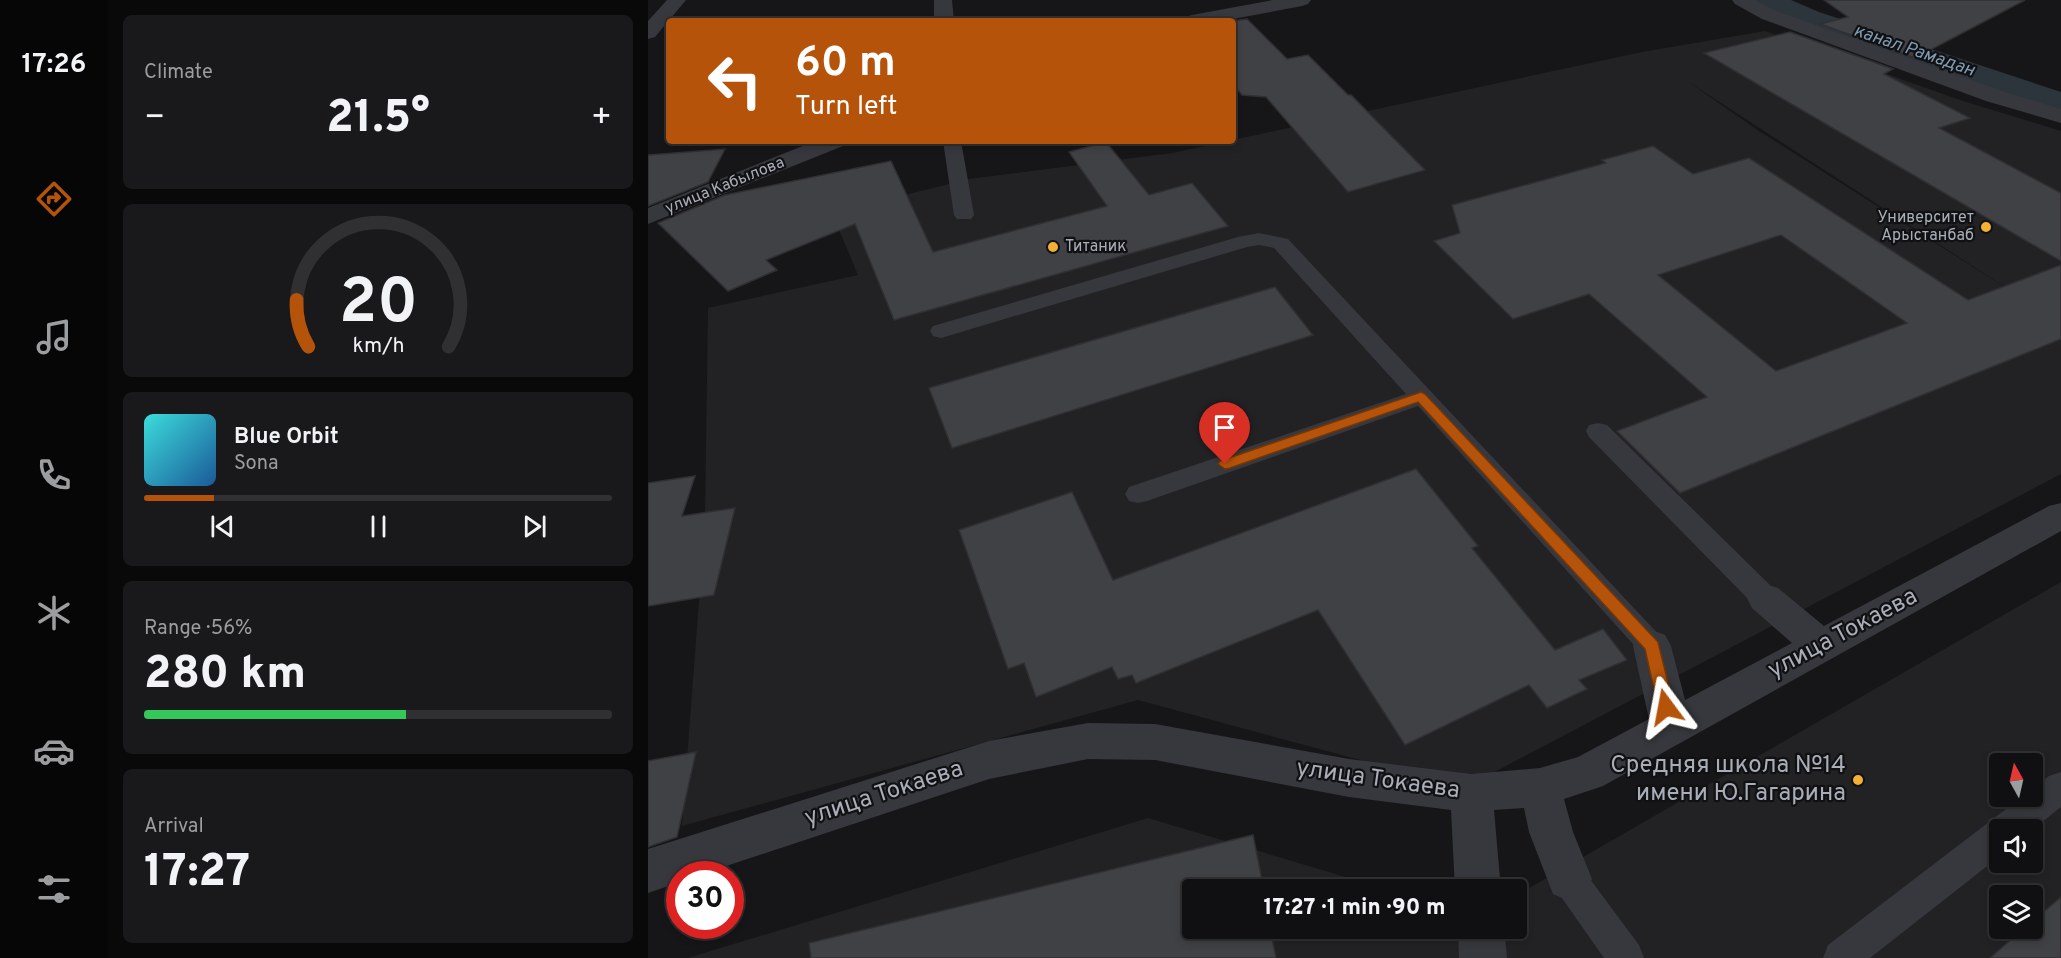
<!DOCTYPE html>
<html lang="en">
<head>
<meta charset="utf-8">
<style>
  :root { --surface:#101012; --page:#19191b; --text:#f1f3f6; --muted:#9c9d9f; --line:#303032; --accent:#b45309 }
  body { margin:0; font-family:Overpass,sans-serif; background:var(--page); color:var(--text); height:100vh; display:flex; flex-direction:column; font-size:22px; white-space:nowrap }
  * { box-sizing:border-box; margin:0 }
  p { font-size:20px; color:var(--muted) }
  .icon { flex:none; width:33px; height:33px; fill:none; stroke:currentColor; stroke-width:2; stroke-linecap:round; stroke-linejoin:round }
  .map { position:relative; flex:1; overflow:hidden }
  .drawer { display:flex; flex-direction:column; gap:15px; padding:15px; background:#09090a; width:540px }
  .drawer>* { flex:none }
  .banner { position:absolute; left:18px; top:18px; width:570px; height:126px; border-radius:6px; box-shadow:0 3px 9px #0003,0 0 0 2px var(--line); background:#b45309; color:#fff; overflow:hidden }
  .needle { width:39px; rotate:352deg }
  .tools { position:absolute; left:1341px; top:753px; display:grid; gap:12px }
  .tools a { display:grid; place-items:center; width:54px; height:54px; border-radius:6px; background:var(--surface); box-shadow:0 3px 9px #0003,0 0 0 2px var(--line); font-size:30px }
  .speed { position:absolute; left:18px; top:861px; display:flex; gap:12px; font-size:30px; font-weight:700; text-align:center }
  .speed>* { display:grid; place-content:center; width:78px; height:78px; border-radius:50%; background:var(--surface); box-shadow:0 3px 9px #0003,0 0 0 2px var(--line); line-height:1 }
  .speed .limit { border:9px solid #d22; background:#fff; color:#111 }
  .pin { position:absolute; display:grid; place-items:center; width:51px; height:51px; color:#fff; margin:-62px -26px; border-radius:50% 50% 50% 0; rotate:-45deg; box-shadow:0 0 6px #0007 }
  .pin .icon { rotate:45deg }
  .me { position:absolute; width:66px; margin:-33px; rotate:347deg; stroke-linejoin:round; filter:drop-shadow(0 0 4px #0008) }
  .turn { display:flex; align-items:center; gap:21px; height:126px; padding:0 30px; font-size:27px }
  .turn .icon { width:78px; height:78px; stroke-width:2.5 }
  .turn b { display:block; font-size:42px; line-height:51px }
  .big { font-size:45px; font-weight:800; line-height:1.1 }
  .drawer .widget { flex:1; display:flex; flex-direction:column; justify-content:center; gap:9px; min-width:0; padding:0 21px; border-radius:9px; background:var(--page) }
  .drawer .dial { align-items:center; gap:0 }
  .dial svg { height:156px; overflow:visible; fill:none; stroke:var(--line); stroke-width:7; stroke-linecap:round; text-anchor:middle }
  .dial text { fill:var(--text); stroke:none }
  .song { display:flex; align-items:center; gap:18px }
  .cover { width:72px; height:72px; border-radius:9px; background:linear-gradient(135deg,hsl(180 70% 55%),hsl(210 70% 35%)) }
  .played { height:6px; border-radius:3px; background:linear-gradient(90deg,var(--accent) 15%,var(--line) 15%) }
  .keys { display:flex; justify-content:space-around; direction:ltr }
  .heat { display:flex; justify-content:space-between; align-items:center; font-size:33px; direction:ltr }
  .charge { height:9px; border-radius:4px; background:linear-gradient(90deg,#34c759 56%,var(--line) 0) }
  .trip { position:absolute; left:534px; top:879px; width:345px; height:60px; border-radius:6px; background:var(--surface); box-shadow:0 3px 9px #0003,0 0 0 2px var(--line); font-weight:800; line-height:60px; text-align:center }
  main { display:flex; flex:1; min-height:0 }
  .tabs { display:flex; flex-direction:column; width:108px; justify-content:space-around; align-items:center; background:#060607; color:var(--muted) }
  .tabs .icon { width:42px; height:42px }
  .tabs .on { color:var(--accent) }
  .tabs b { font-size:27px; color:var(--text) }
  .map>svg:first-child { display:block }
  .built { fill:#222225; fill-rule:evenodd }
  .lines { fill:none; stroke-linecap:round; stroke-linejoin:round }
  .canal { fill:#2c353c; fill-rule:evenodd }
  .building { fill:#404145; stroke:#303034; stroke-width:1.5; fill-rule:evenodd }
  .lane { fill:#37383d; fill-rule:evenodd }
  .street { fill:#37383d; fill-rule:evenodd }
  .route { fill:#b45309; stroke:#753606; stroke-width:1.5 }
  .poi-dot { fill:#f2b134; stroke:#111113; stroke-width:2 }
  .labels { text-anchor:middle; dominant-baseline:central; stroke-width:4.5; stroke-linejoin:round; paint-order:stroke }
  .far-street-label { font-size:16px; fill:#a8adb8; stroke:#111113 }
  .far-poi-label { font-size:16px; fill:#a8adb8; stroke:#111113; text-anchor:end }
  .far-water-label { font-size:18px; font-style:italic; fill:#7f9bb3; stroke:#111113 }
  .near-street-label { font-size:24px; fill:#a8adb8; stroke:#111113 }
  .near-poi-label { font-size:24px; fill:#a8adb8; stroke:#111113; text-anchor:end }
</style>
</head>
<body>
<main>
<nav class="tabs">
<b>17:26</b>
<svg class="icon on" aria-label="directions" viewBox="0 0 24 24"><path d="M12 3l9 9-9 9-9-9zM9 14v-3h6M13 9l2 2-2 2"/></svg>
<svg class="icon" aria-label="music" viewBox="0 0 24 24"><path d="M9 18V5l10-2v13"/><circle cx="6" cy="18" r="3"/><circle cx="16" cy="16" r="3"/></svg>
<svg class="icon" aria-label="phone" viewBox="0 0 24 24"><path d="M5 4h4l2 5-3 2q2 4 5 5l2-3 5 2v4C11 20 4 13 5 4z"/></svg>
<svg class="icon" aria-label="climate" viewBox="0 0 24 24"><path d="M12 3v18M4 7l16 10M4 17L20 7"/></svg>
<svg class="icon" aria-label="car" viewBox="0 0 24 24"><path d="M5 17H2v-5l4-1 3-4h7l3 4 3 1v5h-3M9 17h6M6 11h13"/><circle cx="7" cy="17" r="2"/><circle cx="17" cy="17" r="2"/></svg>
<svg class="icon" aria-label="filters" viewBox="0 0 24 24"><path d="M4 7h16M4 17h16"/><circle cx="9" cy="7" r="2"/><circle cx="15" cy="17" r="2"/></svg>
</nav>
<section class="drawer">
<div class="widget"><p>Climate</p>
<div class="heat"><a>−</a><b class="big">21.5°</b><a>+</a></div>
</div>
<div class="widget dial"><svg viewBox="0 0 100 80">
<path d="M14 69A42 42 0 1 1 86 69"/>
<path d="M14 69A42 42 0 0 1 8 45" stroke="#b45309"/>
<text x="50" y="56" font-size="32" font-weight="700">20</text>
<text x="50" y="72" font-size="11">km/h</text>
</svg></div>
<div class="widget">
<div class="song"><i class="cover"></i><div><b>Blue Orbit</b><p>Sona</p></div></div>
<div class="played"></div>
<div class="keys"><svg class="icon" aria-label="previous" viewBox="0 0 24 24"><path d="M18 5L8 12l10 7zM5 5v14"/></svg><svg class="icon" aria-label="pause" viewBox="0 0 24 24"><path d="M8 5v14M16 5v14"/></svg><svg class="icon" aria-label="next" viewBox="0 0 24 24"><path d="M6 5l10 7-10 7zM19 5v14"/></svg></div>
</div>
<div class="widget"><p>Range · 56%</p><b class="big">280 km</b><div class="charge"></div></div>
<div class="widget"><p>Arrival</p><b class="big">17:27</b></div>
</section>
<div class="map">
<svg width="1413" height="958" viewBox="0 0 1413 958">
  <rect width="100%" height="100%" fill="#161618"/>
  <g class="built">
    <path d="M1117,31L1312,100L1413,131V474L816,788L490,700L34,826L57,521L60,308L210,275L184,213L321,179L524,153L994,52ZM1039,81L1377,300L1111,131Z"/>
    <path d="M1413,582V958H40L500,818L738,889L544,890V928H868L869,895ZM1352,764H1384V796H1352ZM1352,830H1384V862H1352ZM1352,896H1384V928H1352Z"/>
  </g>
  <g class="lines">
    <path class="canal" d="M1105,0H1143L1171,12L1413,92V113L1151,24L1109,6Z"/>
  </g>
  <g class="building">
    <path d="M1176,0H1377L1267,58L1172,24L1200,17Z"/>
    <path d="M599,19L639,59L660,55L700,95H703L777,170L700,192L618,97L594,95L585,84V21Z"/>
    <path d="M1142,32L1245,69L1236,74L1322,118L1291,128L1413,193V261L1056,53Z"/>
    <path d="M458,142L501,195L544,183L580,226L246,320L207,224L118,260L129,270L80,291L10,223L77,195L243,161L285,252L459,206L421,152Z"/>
    <path d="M1005,146L1045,174L1101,158L1320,300L1413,265V339L1032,493L969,431L1059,397L941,294L865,319L786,241L812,233L804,205L958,163L954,160ZM1133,235L1259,323L1128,371L1010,275Z"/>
    <path d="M77,149L60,182L0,206V155Z"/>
    <path d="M627,287L665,335L304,448L281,388Z"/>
    <path d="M768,469L830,546L824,548L907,650L955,629L979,660L931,680L939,689L899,708L881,685L757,745L670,610L488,683L484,675L470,679L464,667L388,697L376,663L360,669L311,530L424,492L465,580Z"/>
    <path d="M47,476L34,516L87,508L66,595L0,606V483Z"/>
    <path d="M48,752L29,837L0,847V761Z"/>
    <path d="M605,835L616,890H544V928H622L628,958H163L161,943Z"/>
    <path d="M1413,897V958H1342L1376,928H1384V922Z"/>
  </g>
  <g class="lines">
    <g class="lane">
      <path d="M295,141H313L326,215L323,219H309L306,215Z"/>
      <path d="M611,233L640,239L1014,638L1019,646L1014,654L1004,658L994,654L770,406L499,501L490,503L481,501L477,494L481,487L758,394L626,248L611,245L599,247L293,338L285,336L282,331L285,326L590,237Z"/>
      <path d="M950,423L959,425L1127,590L1131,598L1127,606L1117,609L1107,606L941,437L938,431L941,425Z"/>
      <path d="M1413,772V807L1384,830H1352V856L1222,958H1175L1180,945L1375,796H1384V789L1401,776Z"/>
      <path d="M921,862L933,867L991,945L996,958H956L909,891L904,879L909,867Z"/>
    </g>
    <g class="street">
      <path d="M19,0H38L7,37L0,39V21Z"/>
      <path d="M286,0H304L306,21H286Z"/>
      <path d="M625,0H663L660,4L654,6L574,21H534L537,17L544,15Z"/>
      <path d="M1084,0H1107L1128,11L1354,91L1413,109V123L1338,101L1114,19L1087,4Z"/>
      <path d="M167,141H198L195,146L0,224V208Z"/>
      <path d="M1413,503V531L955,786L916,799L925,832L944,879L937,894L921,901L905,894L881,832L876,808L846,810L853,890H807L803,810L701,797L507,760L440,759L341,779L54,874H32V882L0,893V849L341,741L440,723L507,724L701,759L823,774L892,768L930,757L1001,719L985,646L991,635L1004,630L1017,635L1023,646L1037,700L1144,643L1104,608L1099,598L1104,588L1117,584L1130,588L1176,626L1401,506Z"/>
      <path d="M810,928H856L859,958H811Z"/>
    </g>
  </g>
  <path class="route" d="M773,392L777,394L1010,642L1026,707L1024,712L1018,714L1012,712L1010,707L997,649L770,402L582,468L577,469L570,464L572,461Z"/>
  <g class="poi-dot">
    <circle cx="1338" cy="227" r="6"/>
    <circle cx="405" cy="247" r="6"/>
    <circle cx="1210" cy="780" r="6"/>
  </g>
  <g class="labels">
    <g class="far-street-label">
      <text transform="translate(77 186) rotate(-22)">улица Кабылова</text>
    </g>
    <g class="far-poi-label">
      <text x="1326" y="218">Университет<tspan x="1326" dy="18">Арыстанбаб</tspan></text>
      <text x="417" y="247" text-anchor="start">Титаник</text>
    </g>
    <g class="far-water-label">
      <text transform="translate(1266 51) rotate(19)">канал Рамадан</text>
    </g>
    <g class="near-street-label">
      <text transform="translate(1195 634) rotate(-28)">улица Токаева</text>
      <text transform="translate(730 780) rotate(8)">улица Токаева</text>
      <text transform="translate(236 794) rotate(-18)">улица Токаева</text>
    </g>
    <g class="near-poi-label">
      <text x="1198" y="766">Средняя школа №14<tspan x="1198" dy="28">имени Ю.Гагарина</tspan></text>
    </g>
  </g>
</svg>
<div class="tools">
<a><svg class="needle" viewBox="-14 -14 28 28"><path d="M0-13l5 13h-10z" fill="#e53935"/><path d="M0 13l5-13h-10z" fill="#9c9d9f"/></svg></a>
<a><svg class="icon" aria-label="sound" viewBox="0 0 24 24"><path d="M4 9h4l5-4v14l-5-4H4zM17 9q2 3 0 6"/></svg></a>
<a><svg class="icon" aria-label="layers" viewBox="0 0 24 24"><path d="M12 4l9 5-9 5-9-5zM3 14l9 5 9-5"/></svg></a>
</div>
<div class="speed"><div class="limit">30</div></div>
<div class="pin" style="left:577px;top:464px;background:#d93025"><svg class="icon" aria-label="arrive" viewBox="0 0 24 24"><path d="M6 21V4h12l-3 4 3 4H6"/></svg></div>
<svg class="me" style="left:1018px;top:707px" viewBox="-20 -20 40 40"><path d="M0-17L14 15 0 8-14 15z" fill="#b45309" stroke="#fff" stroke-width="4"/></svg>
<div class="trip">17:27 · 1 min · 90 m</div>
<div class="banner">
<div class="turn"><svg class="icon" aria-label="left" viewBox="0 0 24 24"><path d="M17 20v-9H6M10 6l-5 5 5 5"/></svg><div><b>60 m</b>Turn left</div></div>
</div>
</div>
</main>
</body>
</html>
